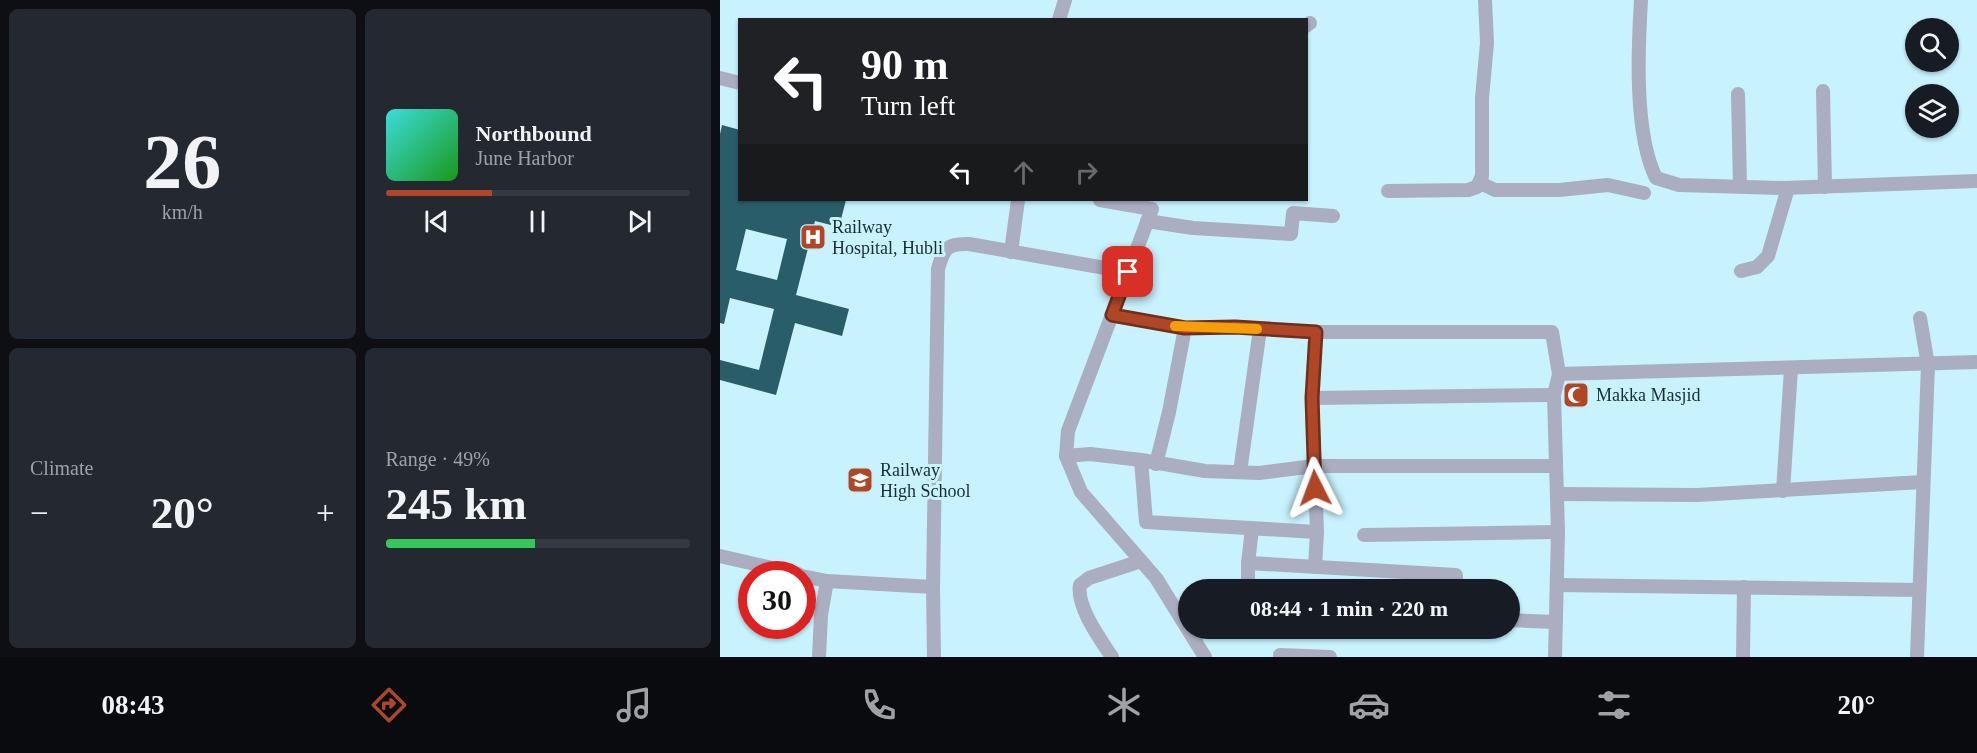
<!DOCTYPE html>
<html lang="en">
<head>
<meta charset="utf-8">
<style>
  :root { --surface:#171b24; --page:#242831; --text:#f1f3f6; --muted:#9ea1a6; --line:#363941; --accent:#ae4627 }
  body { margin:0; font-family:Georgia,serif; background:var(--page); color:var(--text); height:100vh; display:flex; flex-direction:column; font-size:22px; white-space:nowrap }
  * { box-sizing:border-box; margin:0 }
  p { font-size:20px; color:var(--muted) }
  .icon { flex:none; width:33px; height:33px; fill:none; stroke:currentColor; stroke-width:2; stroke-linecap:round; stroke-linejoin:round }
  .map { position:relative; flex:1; overflow:hidden }
  .sheet { display:flex; flex-direction:column; gap:9px; padding:9px; background:#0d0f14; width:720px }
  .sheet>* { flex:none }
  .banner { position:absolute; left:18px; top:18px; width:570px; height:183px; border-radius:0px; box-shadow:0 2px 4px #0004; background:#202124; color:#fff; overflow:hidden }
  .fabs { position:absolute; left:1185px; top:18px; display:grid; gap:12px }
  .fabs a { display:grid; place-items:center; width:54px; height:54px; border-radius:50%; background:var(--surface); box-shadow:0 2px 4px #0004; font-size:30px }
  .speed { position:absolute; left:18px; top:561px; display:flex; gap:12px; font-size:30px; font-weight:700; text-align:center }
  .speed>* { display:grid; place-content:center; width:78px; height:78px; border-radius:50%; background:var(--surface); box-shadow:0 2px 4px #0004; line-height:1 }
  .speed .limit { border:9px solid #d22; background:#fff; color:#111 }
  .pin { position:absolute; display:grid; place-items:center; width:51px; height:51px; color:#fff; margin:-26px; border-radius:12px; box-shadow:0 3px 9px #0006 }
  .me { position:absolute; width:66px; margin:-33px; rotate:357deg; stroke-linejoin:round; filter:drop-shadow(0 0 4px #0008) }
  .turn { display:flex; align-items:center; gap:21px; height:126px; padding:0 24px; font-size:27px }
  .turn .icon { width:78px; height:78px; stroke-width:2.5 }
  .turn b { display:block; font-size:42px; line-height:51px }
  .lanes { display:flex; align-items:center; height:57px; padding:0 24px; background:#0003; justify-content:center; gap:30px; direction:ltr }
  .lanes .off { opacity:.35 }
  .big { font-size:45px; font-weight:600; line-height:1.1 }
  .sheet .card { flex:1; display:flex; flex-direction:column; justify-content:center; gap:9px; min-width:0; padding:0 21px; border-radius:9px; background:var(--page) }
  .sheet .dial { align-items:center; gap:0 }
  .dial b { font-size:78px; line-height:1 }
  .song { display:flex; align-items:center; gap:18px }
  .cover { width:72px; height:72px; border-radius:9px; background:linear-gradient(135deg,hsl(180 70% 55%),hsl(120 70% 35%)) }
  .played { height:6px; border-radius:3px; background:linear-gradient(90deg,var(--accent) 35%,var(--line) 35%) }
  .keys { display:flex; justify-content:space-around; direction:ltr }
  .heat { display:flex; justify-content:space-between; align-items:center; font-size:33px; direction:ltr }
  .charge { height:9px; border-radius:4px; background:linear-gradient(90deg,#34c759 49%,var(--line) 0) }
  .sheet .tiles { flex:1; display:grid; gap:9px; grid-template-columns:repeat(2,1fr) }
  .trip { position:absolute; left:458px; top:579px; width:342px; height:60px; border-radius:30px; background:var(--surface); box-shadow:0 2px 4px #0004; font-weight:600; line-height:60px; text-align:center }
  .tabs { display:flex; height:96px; justify-content:space-around; align-items:center; background:#090b0e; color:var(--muted) }
  .tabs .icon { width:42px; height:42px }
  .tabs .current { color:var(--accent) }
  .tabs b { font-size:27px; color:var(--text) }
  main { display:flex; flex:1; min-height:0 }
  .map>svg:first-child { display:block }
  .building { fill:#2a5d6a; fill-rule:evenodd }
  .lines { fill:none; stroke-linecap:round; stroke-linejoin:round }
  .minor { stroke:#aaaec0; stroke-width:14 }
  .route-casing { stroke:#712e19; stroke-width:15 }
  .route { stroke:#ae4627; stroke-width:10 }
  .slow { stroke:#f59e0b; stroke-width:10 }
  .labels { text-anchor:middle; dominant-baseline:central; stroke-width:6; stroke-linejoin:round; paint-order:stroke }
  .poi-label { font-size:18px; fill:#182d33; stroke:#c7f2fe; text-anchor:start }
</style>
</head>
<body>
<main>
<section class="sheet">
<div class="tiles">
<div class="card dial"><b>26</b><p>km/h</p></div>
<div class="card">
<div class="song"><i class="cover"></i><div><b>Northbound</b><p>June Harbor</p></div></div>
<div class="played"></div>
<div class="keys"><svg class="icon" aria-label="previous" viewBox="0 0 24 24"><path d="M18 5L8 12l10 7zM5 5v14"/></svg><svg class="icon" aria-label="pause" viewBox="0 0 24 24"><path d="M8 5v14M16 5v14"/></svg><svg class="icon" aria-label="next" viewBox="0 0 24 24"><path d="M6 5l10 7-10 7zM19 5v14"/></svg></div>
</div>
<div class="card"><p>Climate</p>
<div class="heat"><a>−</a><b class="big">20°</b><a>+</a></div>
</div>
<div class="card"><p>Range · 49%</p><b class="big">245 km</b><div class="charge"></div></div>
</div>
</section>
<div class="map">
<svg width="1257" height="657" viewBox="0 0 1257 657">
  <rect width="100%" height="100%" fill="#c7f2fe"/>
  <path class="building" d="M2,125L20,130V200H126L119,227L95,221L76,295L129,309L122,336L75,323L56,395L0,380V360L39,370L54,309L10,298L4,324L0,323V134ZM26,229L67,239L57,280L16,270Z"/>
  <g class="lines">
    <g class="minor">
      <path d="M921,0C918,49 914,133 936,178L959,185L1064,188L1257,181"/>
      <path d="M339,20L345,0"/>
      <path d="M586,26L590,23"/>
      <path d="M0,78L20,83"/>
      <path d="M1103,91L1105,187"/>
      <path d="M1018,94L1020,186"/>
      <path d="M760,183L775,190H839L888,185L924,193"/>
      <path d="M668,191L748,190L757,187L762,176V98L767,43L765,0"/>
      <path d="M380,200L432,209L348,431L346,456L361,492L436,578L485,657"/>
      <path d="M427,221L473,228L571,234L573,213L613,216"/>
      <path d="M291,252L298,200"/>
      <path d="M1021,271L1037,267L1048,256L1068,188"/>
      <path d="M392,315L465,328L515,327L596,332"/>
      <path d="M839,374L1257,362"/>
      <path d="M592,398L834,395"/>
      <path d="M346,456L370,454L421,460L485,471L539,473L594,466H836"/>
      <path d="M421,460L426,522L597,532"/>
      <path d="M436,464L449,412L465,328"/>
      <path d="M520,472L540,329"/>
      <path d="M1063,491L1071,369"/>
      <path d="M837,494L977,495L1203,482"/>
      <path d="M644,535L838,532"/>
      <path d="M0,556L78,574"/>
      <path d="M528,563L736,575V590"/>
      <path d="M595,567L597,532L592,398L596,332H832L839,374L834,395L838,532L835,657"/>
      <path d="M82,576L107,581"/>
      <path d="M837,585L1199,590"/>
      <path d="M528,590V563L532,529"/>
      <path d="M789,620L834,622"/>
      <path d="M560,655L610,657"/>
      <path d="M99,657L101,615L107,581L213,587"/>
      <path d="M214,657L213,587L218,269C224,248 227,243 249,244L408,272"/>
      <path d="M392,657C380,639 356,606 360,585L369,578L421,561"/>
      <path d="M1023,657L1024,587"/>
      <path d="M1197,657L1208,365L1200,318"/>
    </g>
  </g>
  <g class="lines">
    <g class="route-casing">
      <path id="route" d="M408,272L392,315L465,328L515,327L596,332L592,398L595,488"/>
    </g>
    <use href="#route" class="route"/>
    <path class="slow" d="M455,326L537,329"/>
  </g>
  <defs>
    <g id="hospital-square" transform="scale(1.35)"><rect x="-9" y="-9" width="18" height="18" rx="4" fill="#ae4627" stroke="#c7f2fe"/><path d="M-5-5h3v3.5h4V-5h3V5h-3V1.5h-4V5h-3Z" fill="#fff"/></g>
    <g id="mosque-square" transform="scale(1.35)"><rect x="-9" y="-9" width="18" height="18" rx="4" fill="#ae4627" stroke="#c7f2fe"/><path d="M3.5-4.9A6 6 0 1 0 3.5 4.9A5 5 0 1 1 3.5-4.9Z" fill="#fff"/></g>
    <g id="school-square" transform="scale(1.35)"><rect x="-9" y="-9" width="18" height="18" rx="4" fill="#ae4627" stroke="#c7f2fe"/><path d="M0-5L7-2L0 1L-7-2ZM-4 1L0 2.5L4 1V4Q0 6-4 4Z" fill="#fff"/></g>
  </defs>
  <g fill-rule="evenodd">
    <use href="#hospital-square" x="93" y="237"/>
    <use href="#mosque-square" x="856" y="395"/>
    <use href="#school-square" x="140" y="480"/>
  </g>
  <g class="labels">
    <g class="poi-label">
      <text x="112" y="227">Railway<tspan x="112" dy="21">Hospital, Hubli</tspan></text>
      <text x="876" y="395">Makka Masjid</text>
      <text x="160" y="470">Railway<tspan x="160" dy="21">High School</tspan></text>
    </g>
  </g>
</svg>
<div class="fabs">
<a><svg class="icon" aria-label="search" viewBox="0 0 24 24"><circle cx="10" cy="10" r="6"/><path d="M15 15l6 6"/></svg></a>
<a><svg class="icon" aria-label="layers" viewBox="0 0 24 24"><path d="M12 4l9 5-9 5-9-5zM3 14l9 5 9-5"/></svg></a>
</div>
<div class="speed"><div class="limit">30</div></div>
<div class="pin" style="left:408px;top:272px;background:#d93025"><svg class="icon" aria-label="arrive" viewBox="0 0 24 24"><path d="M6 21V4h12l-3 4 3 4H6"/></svg></div>
<svg class="me" style="left:595px;top:488px" viewBox="-20 -20 40 40"><path d="M0-17L14 15 0 8-14 15z" fill="#ae4627" stroke="#fff" stroke-width="4"/></svg>
<div class="trip">08:44 · 1 min · 220 m</div>
<div class="banner">
<div class="turn"><svg class="icon" aria-label="left" viewBox="0 0 24 24"><path d="M17 20v-9H6M10 6l-5 5 5 5"/></svg><div><b>90 m</b>Turn left</div></div>
<div class="lanes"><svg class="icon" aria-label="left" viewBox="0 0 24 24"><path d="M17 20v-9H6M10 6l-5 5 5 5"/></svg><svg class="icon off" aria-label="ahead" viewBox="0 0 24 24"><path d="M12 20V5M6 11l6-6 6 6"/></svg><svg class="icon off" aria-label="right" viewBox="0 0 24 24"><path d="M7 20v-9h11M14 6l5 5-5 5"/></svg></div>
</div>
</div>
</main>
<nav class="tabs">
<b>08:43</b>
<svg class="icon current" aria-label="directions" viewBox="0 0 24 24"><path d="M12 3l9 9-9 9-9-9zM9 14v-3h6M13 9l2 2-2 2"/></svg>
<svg class="icon" aria-label="music" viewBox="0 0 24 24"><path d="M9 18V5l10-2v13"/><circle cx="6" cy="18" r="3"/><circle cx="16" cy="16" r="3"/></svg>
<svg class="icon" aria-label="phone" viewBox="0 0 24 24"><path d="M5 4h4l2 5-3 2q2 4 5 5l2-3 5 2v4C11 20 4 13 5 4z"/></svg>
<svg class="icon" aria-label="climate" viewBox="0 0 24 24"><path d="M12 3v18M4 7l16 10M4 17L20 7"/></svg>
<svg class="icon" aria-label="car" viewBox="0 0 24 24"><path d="M5 17H2v-5l4-1 3-4h7l3 4 3 1v5h-3M9 17h6M6 11h13"/><circle cx="7" cy="17" r="2"/><circle cx="17" cy="17" r="2"/></svg>
<svg class="icon" aria-label="filters" viewBox="0 0 24 24"><path d="M4 7h16M4 17h16"/><circle cx="9" cy="7" r="2"/><circle cx="15" cy="17" r="2"/></svg>
<b>20°</b>
</nav>
</body>
</html>
